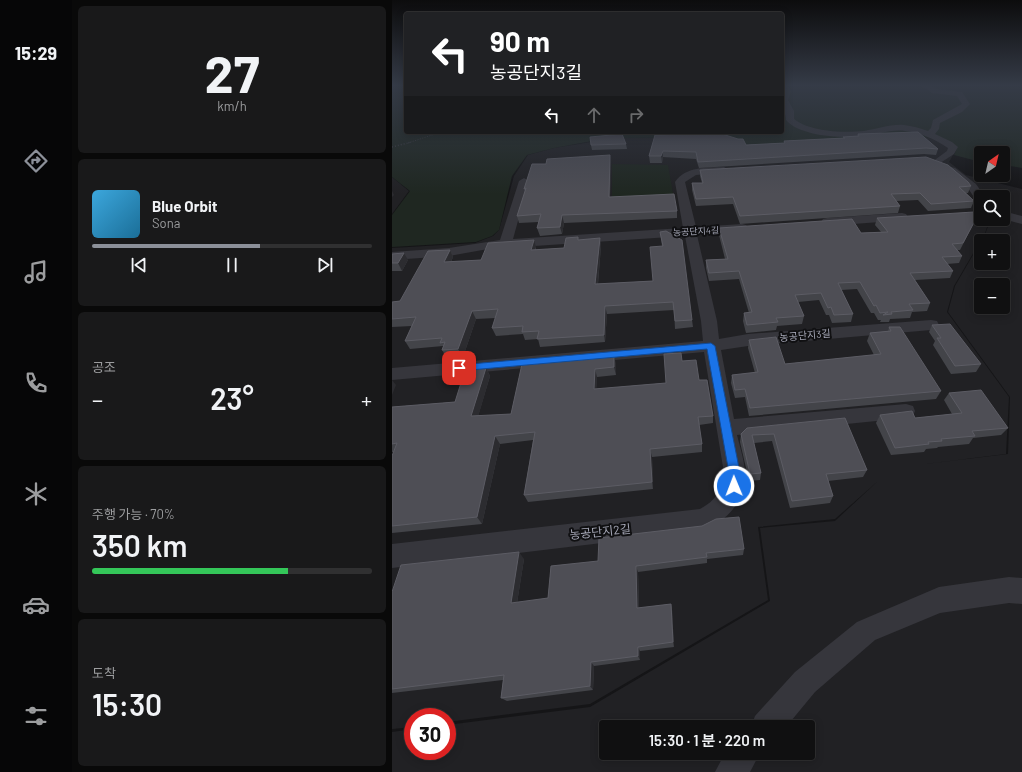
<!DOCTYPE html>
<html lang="ko">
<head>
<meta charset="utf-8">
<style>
  :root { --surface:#101011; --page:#19191a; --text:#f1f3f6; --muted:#9c9d9f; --line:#303031; --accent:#8c9099 }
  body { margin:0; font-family:Barlow,"Noto Sans KR",sans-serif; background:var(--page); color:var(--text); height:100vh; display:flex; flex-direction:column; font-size:15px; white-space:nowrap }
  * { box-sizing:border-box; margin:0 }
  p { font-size:13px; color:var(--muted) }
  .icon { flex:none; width:22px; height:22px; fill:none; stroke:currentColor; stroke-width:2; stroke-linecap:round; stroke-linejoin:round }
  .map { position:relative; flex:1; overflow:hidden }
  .side { display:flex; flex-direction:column; gap:6px; padding:6px; background:#090909; width:320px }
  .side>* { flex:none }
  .guide { position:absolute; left:12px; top:12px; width:380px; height:122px; border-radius:4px; box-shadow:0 2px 10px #0003,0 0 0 1px var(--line); background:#202124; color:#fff; overflow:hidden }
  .needle { width:26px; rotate:34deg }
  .controls { position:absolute; left:582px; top:146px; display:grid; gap:8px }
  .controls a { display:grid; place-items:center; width:36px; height:36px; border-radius:4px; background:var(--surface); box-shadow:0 2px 10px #0003,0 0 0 1px var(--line); font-size:20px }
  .speed { position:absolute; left:12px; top:708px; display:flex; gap:8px; font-size:20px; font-weight:700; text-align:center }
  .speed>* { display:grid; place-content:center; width:52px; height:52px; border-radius:50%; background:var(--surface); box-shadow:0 2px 10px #0003,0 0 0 1px var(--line); line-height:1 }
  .speed .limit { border:6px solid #d22; background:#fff; color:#111 }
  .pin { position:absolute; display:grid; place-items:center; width:34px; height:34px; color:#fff; margin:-17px; border-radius:8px; box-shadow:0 2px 6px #0006 }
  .me { position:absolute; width:44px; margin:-22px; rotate:359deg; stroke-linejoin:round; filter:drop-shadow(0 0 3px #0008) }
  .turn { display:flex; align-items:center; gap:14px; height:84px; padding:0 20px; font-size:18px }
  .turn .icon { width:52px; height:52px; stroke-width:2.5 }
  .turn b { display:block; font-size:28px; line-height:34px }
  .lanes { display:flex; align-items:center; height:38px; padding:0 20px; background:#0003; justify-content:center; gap:20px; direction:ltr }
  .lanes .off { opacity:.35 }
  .big { font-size:30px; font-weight:600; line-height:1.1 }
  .side .widget { flex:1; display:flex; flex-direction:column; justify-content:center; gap:6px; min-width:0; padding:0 14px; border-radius:6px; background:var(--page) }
  .side .dial { align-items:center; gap:0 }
  .dial b { font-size:52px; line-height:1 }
  .song { display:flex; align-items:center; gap:12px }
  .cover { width:48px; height:48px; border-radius:6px; background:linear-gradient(135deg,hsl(200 70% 55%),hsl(200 70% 35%)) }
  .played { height:4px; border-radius:2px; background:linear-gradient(90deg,var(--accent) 60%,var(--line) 60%) }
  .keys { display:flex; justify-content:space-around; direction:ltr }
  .heat { display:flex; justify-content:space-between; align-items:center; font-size:22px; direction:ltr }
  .charge { height:6px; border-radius:3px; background:linear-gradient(90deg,#34c759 70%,var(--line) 0) }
  .trip { position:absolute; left:207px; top:720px; width:216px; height:40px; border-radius:4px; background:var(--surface); box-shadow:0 2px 10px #0003,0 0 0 1px var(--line); font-weight:600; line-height:40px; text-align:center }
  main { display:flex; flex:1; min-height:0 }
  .tab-bar { display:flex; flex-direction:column; width:72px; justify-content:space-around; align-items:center; background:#060607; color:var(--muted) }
  .tab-bar .icon { width:28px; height:28px }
  .tab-bar .active { color:var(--accent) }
  .tab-bar b { font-size:18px; color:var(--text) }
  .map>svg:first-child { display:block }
  .built { fill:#212124; fill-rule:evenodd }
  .green { fill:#1f2721 }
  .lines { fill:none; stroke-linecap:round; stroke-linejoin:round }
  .path-far1 { stroke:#3c3c43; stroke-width:1; stroke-dasharray:1 1.5; stroke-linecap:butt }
  .path { stroke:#3c3c43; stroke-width:1.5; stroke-dasharray:1 2; stroke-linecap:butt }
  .minor { fill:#36363c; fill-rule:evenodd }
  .wall { fill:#434449 }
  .shaded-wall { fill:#2c2c30 }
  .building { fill:#4e4e55; stroke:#5c5c64 }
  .route { fill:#1a73e8; stroke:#114b97 }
  .labels { text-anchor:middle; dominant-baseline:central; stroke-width:4; stroke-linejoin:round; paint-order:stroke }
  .far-street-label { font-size:9px; fill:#a6a8b7; stroke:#101012 }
  .street-label { font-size:10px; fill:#a6a8b7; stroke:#101012 }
  .near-street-label { font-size:12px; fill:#a6a8b7; stroke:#101012 }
</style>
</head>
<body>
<main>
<nav class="tab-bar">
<b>15:29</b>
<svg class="icon active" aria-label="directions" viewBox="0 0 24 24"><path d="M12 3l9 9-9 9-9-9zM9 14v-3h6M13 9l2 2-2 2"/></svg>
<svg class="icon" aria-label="music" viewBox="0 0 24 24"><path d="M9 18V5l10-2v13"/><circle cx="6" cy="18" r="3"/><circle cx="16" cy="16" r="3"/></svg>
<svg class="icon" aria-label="phone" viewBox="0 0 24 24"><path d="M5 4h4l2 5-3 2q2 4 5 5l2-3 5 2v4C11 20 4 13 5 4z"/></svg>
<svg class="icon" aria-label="climate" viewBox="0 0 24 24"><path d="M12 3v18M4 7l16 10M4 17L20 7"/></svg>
<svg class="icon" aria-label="car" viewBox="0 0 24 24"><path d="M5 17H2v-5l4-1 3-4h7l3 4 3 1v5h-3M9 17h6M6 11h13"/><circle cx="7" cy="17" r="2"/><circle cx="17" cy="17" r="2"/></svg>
<svg class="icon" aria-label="filters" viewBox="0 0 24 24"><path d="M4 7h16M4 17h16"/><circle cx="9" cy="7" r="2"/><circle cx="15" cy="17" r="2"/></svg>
</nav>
<section class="side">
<div class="widget dial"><b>27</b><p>km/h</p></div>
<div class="widget">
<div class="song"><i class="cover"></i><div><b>Blue Orbit</b><p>Sona</p></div></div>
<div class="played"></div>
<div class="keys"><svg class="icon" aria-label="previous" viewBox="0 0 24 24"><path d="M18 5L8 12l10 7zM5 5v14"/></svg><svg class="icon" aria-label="pause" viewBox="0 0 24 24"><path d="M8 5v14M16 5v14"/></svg><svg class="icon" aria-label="next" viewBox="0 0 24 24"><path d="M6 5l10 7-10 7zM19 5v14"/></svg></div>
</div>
<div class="widget"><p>공조</p>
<div class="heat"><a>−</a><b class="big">23°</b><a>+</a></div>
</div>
<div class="widget"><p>주행 가능 · 70%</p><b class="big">350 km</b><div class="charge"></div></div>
<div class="widget"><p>도착</p><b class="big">15:30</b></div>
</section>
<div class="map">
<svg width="630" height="772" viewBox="0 0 630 772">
  <rect width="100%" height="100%" fill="#151517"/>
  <g class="built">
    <path d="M512,133L553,141L565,148L557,162L574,175L630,189V772H0V732L21,729V751H55V725L198,707L378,601L368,528L443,521L486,481L443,519L366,527L376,600L198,704L55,722V717H21V727L0,729V248L83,243L101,236L107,230L122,176L136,155L162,148L211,140L231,138ZM594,191L597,197H611V219H599L593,234L589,241H611V263H589V241L563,286L556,312L618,397L616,454L525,465L614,454L617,397L555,312L562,286L593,233L598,219H589V197H596ZM589,285H611V307H589ZM214,727H416V753H214Z"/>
    <path d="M0,177L17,191L0,214Z"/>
  </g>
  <g class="green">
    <path d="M0,86H14V132H390V86H630V168L611,165V153H589V162L585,161L562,155L565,148L553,141L512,133L365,148L326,137L231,138L211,139L162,148L135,155L120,176L107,230L100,236L84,242L0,247V215L18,191L0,177Z"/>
    <path d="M220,164L276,165L282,199L220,202Z"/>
  </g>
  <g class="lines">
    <path class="path-far1" d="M16,143L49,132"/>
    <path class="path" d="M0,147L20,142"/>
    <g class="minor">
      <path d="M390,86H396L399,91L396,100L402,111V119C418,132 452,133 472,131C485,129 498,124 512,125C520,126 528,128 536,131L539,128L541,120L570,104L565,96L540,93L530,86H538L545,89L570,92L578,104L570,112L548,123L547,129L543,134L560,142L566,147L562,154L545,165L540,162L555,151L556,148C544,140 528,132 513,131C499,129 485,135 470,136C451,139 407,136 394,120C394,113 391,110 390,103C389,97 391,91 390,86Z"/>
      <path d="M332,167L337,170L336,172L304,175L293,182L304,227L350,224L354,225L356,228L354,231L350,232L305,235L325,321L327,339L356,334L539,320L545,321L547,325L545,329L539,330L356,346L329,350L342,419L514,404L521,406L523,411L521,416L514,418L345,435C348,447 353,462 353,475C353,502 334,522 310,531L0,568V544L308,509C323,501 331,490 332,473L312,352L0,380V368L311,341L309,321L293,236L96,249L57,256L0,260V252L57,248L108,240L127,181L132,178L137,181L121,239L291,228L283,182C294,166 314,168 332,167Z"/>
      <path d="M559,167L563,168L584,184L593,197H589V203L585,202L576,188L555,172L554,170L555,168Z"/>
      <path d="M611,211L630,216V224L611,219Z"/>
      <path d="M510,213L514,214L516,217L514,220L435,226L431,225L429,222L431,219L435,218Z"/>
      <path d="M617,577L630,578V604L617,603L548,613L483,640L423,692L394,727H359L363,716L403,672L465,622L547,587Z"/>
      <path d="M333,753H368L358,772H323Z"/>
    </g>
  </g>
  <g class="wall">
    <path d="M466,134L546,149L544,155L532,154L307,168L304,159L271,157L270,163H258L257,156L263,135L354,145L392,143V141L451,138V137L465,136Z"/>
    <path d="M234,144L235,149L200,150L199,145Z"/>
    <path d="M219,162L218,197L285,211V218L172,223L170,234L148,236L145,228L147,222L127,223L125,216L133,191L132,189Z"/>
    <path d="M308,170L579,186L576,193H574L582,201L579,208L536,211L526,200L504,201L508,206L506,213L348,224L341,204L304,206L300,190V183H310L308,176Z"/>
    <path d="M586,215L568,250H565L570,256L567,263L555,264L561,271L558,278L523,280L538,303L535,311L520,312L518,318L498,319L497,322H488L489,320H486L482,313H479L465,289L449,290L461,314L459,322L440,323L437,315H434L427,300L406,302L412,316L410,324L385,326L384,330L354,333L351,321L352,313H357L347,279L317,281L314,268V260L333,259L327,235V228L469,233L489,232L483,225L485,218Z"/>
    <path d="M268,232L300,320L301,327L283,329L282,310L215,314L213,342L148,347L146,339L133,340L131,334L104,336L100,328L104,318L84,319L71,357L55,358L50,350L51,347V346L18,349L13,341L20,326L0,327V302L8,301L58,250L61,257L59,262L89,260L144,247V250L172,248L187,240L208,238L209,246L206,284L261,281L270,246Z"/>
    <path d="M0,254L16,260L10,271H0Z"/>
    <path d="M540,325L589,364L584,372L559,374L541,345L543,341L537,332Z"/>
    <path d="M497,327L549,391L544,399L357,416L353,397L343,398L339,383L340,375L363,373L356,348L357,340L393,364L482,355L475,341L478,333L496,331Z"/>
    <path d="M290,361L307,380L321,416V423L307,425L310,444V452L260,457L261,489L136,502L132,495L141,440L108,444L90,524L0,533V456L2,452H0V407L63,402L94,368L98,376L86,416L119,414L130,364L224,363V375L205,377L204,389L274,383Z"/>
    <path d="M557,393L616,428L609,435L581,438L577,444L546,447L545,448L534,449L532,452L499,455L484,423L488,415L523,418L560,414L552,400Z"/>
    <path d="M453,418L475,470L471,477L436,481L441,496L438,503L398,508L380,441L362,443L369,473L368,480L357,481L348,442L349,434Z"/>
    <path d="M352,549L351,555L315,559V563L246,572L247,608L279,604L280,609L282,647L248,651V660L202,666L201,690L115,701L109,698L111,680L0,693V592L132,559L125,603L156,598L159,566Z"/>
  </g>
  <g class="shaded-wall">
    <path d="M271,151V157L270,163L269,156Z"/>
    <path d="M218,155L219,162L218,204L217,197Z"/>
    <path d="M0,191L2,195L0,197Z"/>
    <path d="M170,215L172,223L170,234L168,227Z"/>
    <path d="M208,238L209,246L205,292L203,284Z"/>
    <path d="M142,240L144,247L141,257L139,250Z"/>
    <path d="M58,250L61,257L55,270L52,262Z"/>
    <path d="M12,253L16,260L10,271L6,263Z"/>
    <path d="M213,306L215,314L213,342L212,335Z"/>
    <path d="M80,311L84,319L71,357L66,349Z"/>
    <path d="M222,356L224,363V375L222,367Z"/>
    <path d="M94,368L98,376L84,424L79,416Z"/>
    <path d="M203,369L205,377L204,397L202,389Z"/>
    <path d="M0,380L4,385L0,395Z"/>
    <path d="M103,436L108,444L90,524L85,517Z"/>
    <path d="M258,449L260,457L261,489L260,482Z"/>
    <path d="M127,552L132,559L124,609L119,603Z"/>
    <path d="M244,566L246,572L247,613L245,608Z"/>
    <path d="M279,604L280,609L282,647L281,642Z"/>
    <path d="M246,647L248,651V660L246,656Z"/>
    <path d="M199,662L202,666L201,690L198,686Z"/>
  </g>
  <g class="building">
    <path d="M526,132L546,149L534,148L306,162L304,152L271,151L269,156H257L263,135L327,133L346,139H351L354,145L393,143L392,141L453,138L451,137L467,136L466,134Z"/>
    <path d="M230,134L234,144L199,145L198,137Z"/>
    <path d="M218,155L217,197L282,194L285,211L170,215L168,227L145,228L149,214L125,216L134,188L132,189L140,164H154L155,159Z"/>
    <path d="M534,157L556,165L576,182L579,186L567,187L582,201L539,204L528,193L499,194L508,206L348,216L341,197L304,199L300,183H311L308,170Z"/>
    <path d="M582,212L586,215L571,243L560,244L570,256L550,257L561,271L518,273L538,303L517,304L521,310L499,312L500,314L491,315L496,312L488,313L484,305L482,306L468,282L446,283L461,314L442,315L439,307L436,308L429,293L403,295L412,316L384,318L386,322L355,325L352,313L360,312L347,271L317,273L314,260L336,259L327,228L460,219L469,233L496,232L485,218Z"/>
    <path d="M274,231L290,240L300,320L283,321L281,302L213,306L212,335L145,339L147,331L130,332L131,326L100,328L106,309L80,311L66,349L50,350L53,342L48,343L50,338L13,341L24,317L0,319V302L8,301L36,251L58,250L52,262L89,260L96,243L142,240L139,250L172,248L174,238L186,237V240L208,238L203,284L261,281L258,247L271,246L268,232Z"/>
    <path d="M12,253L6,263H0V254Z"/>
    <path d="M558,324L589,364L563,366L545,338H549L540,325Z"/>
    <path d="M497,327H508L549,391L358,408L353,389L343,390L340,375L366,372L357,340L384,337L393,364L489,354L478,333L499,331Z"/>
    <path d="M289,353L290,361L304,360L307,380H315L321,416L306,417L310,444L258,449L260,482L132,495L143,432L103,436L85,517L0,526V456L5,443L0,444V407L63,402L73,370L94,368L79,416L119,414L130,364L222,356V367L203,369L202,389L274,383L272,354Z"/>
    <path d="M589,390L616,428L580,431L583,436L549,439L550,441L536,442L537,444L503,448L488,415L520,411L523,418L570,413L557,393Z"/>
    <path d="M453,418L475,470L434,474L441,496L400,501L382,434L360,435L369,473L358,474L349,434L355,428Z"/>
    <path d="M347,517L352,549L314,553L315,557L244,566L245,608L279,604L281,642L246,647V656L199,662L198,686L109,698L112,675L0,689V592L9,565L127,552L119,603L156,598L159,566L206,561L207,538L310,526L324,519Z"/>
  </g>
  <linearGradient id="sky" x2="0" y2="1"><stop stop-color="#0c0c0d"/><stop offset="0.44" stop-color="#353b47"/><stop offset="1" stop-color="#353b47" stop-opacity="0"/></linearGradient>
  <rect width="630" height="194" fill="url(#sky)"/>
  <path class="route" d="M319,343L323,346L348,473L346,489L342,491L338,489L336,486L337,473L315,349L67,371L62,368L67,365Z"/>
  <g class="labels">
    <g class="far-street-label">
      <text transform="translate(304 231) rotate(-3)">농공단지4길</text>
    </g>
    <g class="street-label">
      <text transform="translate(413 335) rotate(-5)">농공단지3길</text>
    </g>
    <g class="near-street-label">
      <text transform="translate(208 531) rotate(-6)">농공단지2길</text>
    </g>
  </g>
</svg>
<div class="controls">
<a><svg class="needle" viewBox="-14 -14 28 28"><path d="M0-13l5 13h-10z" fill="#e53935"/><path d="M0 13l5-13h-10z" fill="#9c9d9f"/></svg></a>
<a><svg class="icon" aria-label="search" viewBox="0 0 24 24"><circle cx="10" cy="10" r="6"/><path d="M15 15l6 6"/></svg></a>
<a>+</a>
<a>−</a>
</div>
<div class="speed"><div class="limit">30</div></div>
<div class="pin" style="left:67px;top:368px;background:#d93025"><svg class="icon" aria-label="arrive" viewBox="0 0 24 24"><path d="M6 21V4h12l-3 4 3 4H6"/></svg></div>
<svg class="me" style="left:342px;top:486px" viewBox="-20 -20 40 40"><circle r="17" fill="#1a73e8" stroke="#fff" stroke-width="3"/><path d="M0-11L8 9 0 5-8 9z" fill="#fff"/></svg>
<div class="trip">15:30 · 1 분 · 220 m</div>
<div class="guide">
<div class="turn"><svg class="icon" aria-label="left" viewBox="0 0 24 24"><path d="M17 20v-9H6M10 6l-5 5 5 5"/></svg><div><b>90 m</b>농공단지3길</div></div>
<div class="lanes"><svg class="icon" aria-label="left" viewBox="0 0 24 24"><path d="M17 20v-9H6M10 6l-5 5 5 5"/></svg><svg class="icon off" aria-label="ahead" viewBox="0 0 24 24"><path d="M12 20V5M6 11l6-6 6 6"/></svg><svg class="icon off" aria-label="right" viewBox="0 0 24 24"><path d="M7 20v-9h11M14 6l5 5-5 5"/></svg></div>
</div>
</div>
</main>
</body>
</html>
